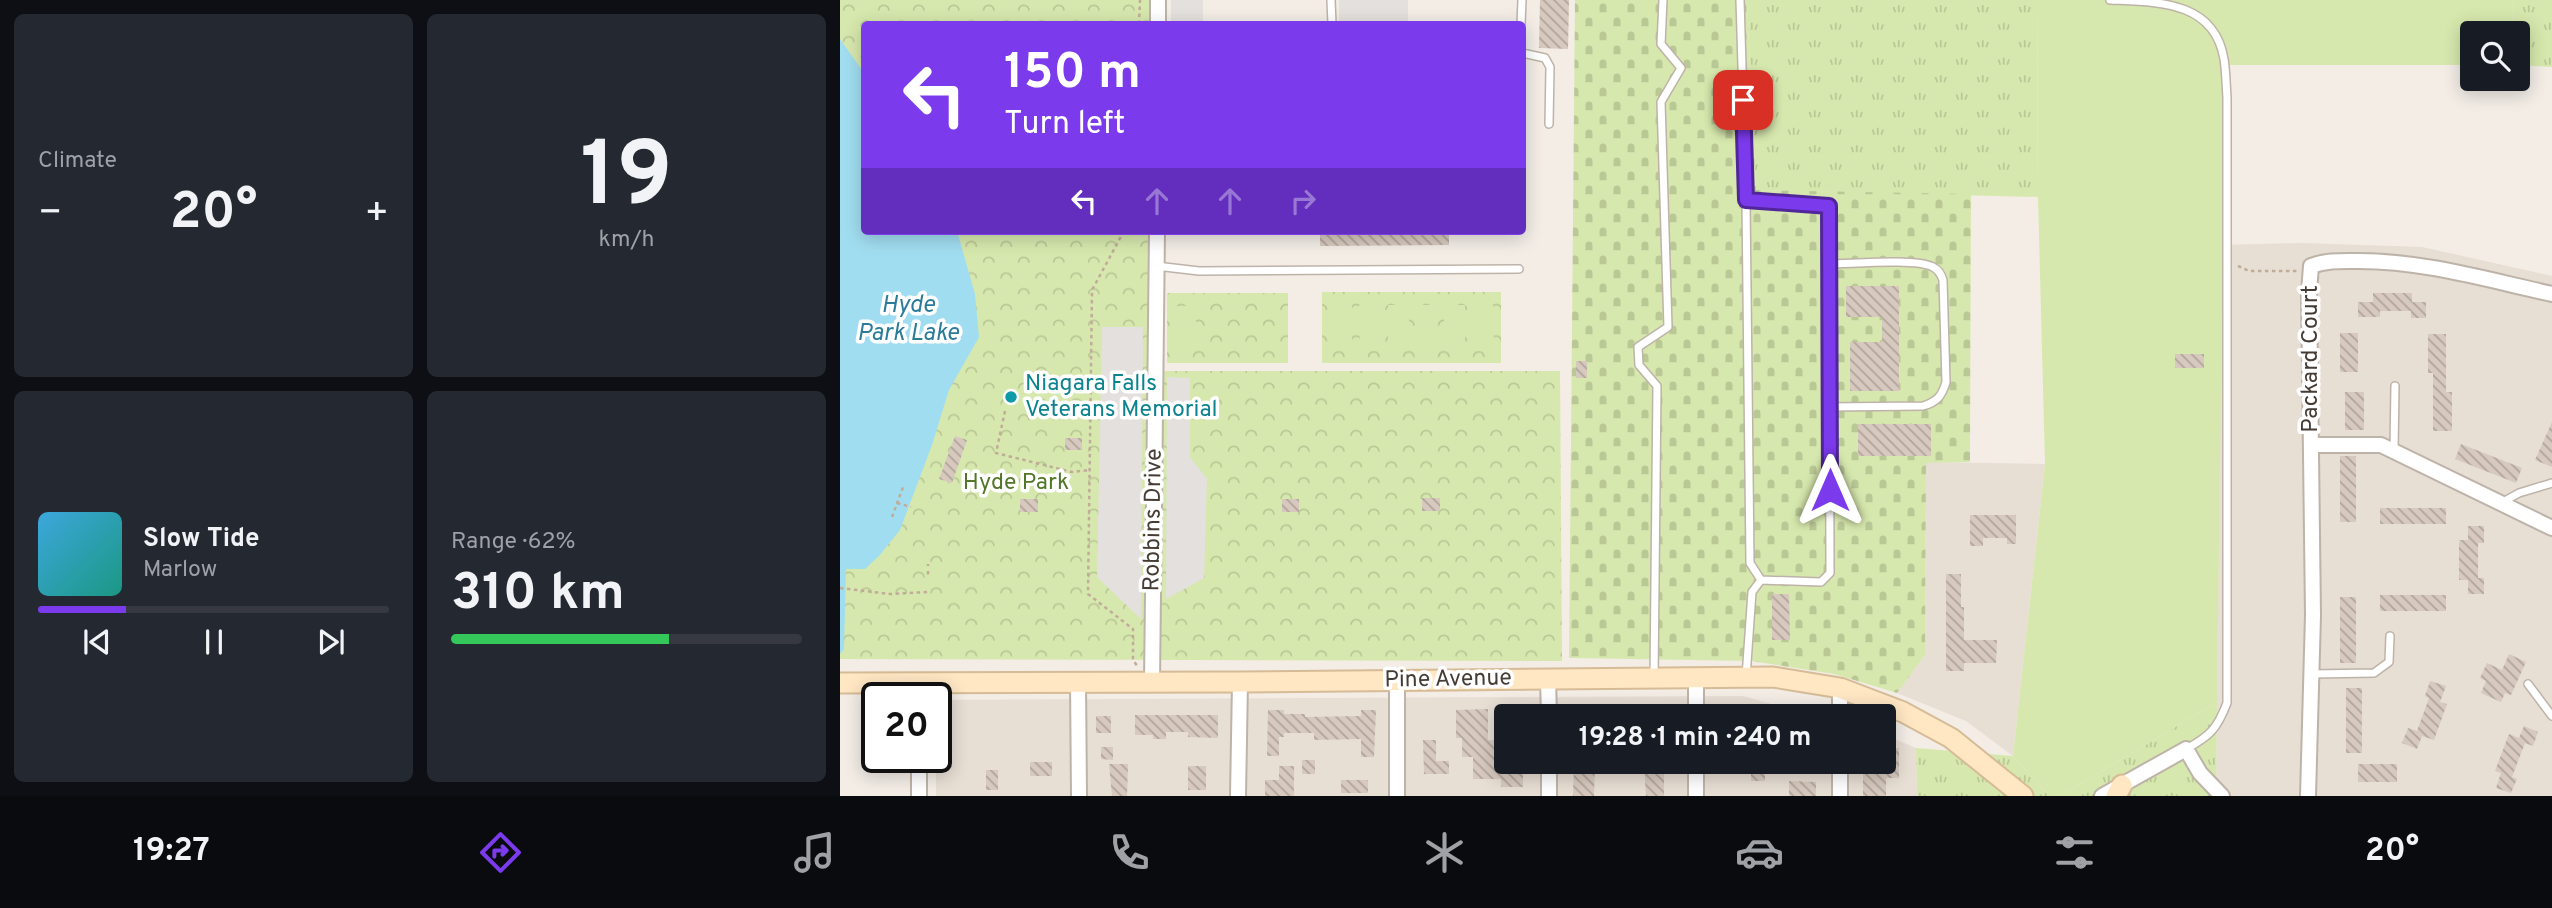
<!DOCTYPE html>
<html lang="en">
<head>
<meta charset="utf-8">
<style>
  :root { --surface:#171b24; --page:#242831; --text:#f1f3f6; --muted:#9ea1a6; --line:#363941; --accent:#7c3aed }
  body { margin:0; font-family:Overpass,sans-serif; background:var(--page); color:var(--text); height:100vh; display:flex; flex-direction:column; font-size:26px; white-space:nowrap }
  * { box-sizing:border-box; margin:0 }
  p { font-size:23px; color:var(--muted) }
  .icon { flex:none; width:38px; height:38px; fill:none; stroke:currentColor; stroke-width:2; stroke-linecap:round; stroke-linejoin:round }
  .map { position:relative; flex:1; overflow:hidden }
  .panel { display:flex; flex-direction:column; gap:14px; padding:14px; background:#0d0f14; width:840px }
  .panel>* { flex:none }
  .guide { position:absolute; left:21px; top:21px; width:665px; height:214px; border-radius:7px; box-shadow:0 4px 18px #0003; background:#7c3aed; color:#fff; overflow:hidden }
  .buttons { position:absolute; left:1620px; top:21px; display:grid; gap:14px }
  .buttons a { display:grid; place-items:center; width:70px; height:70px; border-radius:7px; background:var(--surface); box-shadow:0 4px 18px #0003; font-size:35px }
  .speed { position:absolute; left:21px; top:682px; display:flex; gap:14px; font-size:35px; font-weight:700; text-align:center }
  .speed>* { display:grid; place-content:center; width:91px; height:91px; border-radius:50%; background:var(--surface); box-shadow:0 4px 18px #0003; line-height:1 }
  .speed .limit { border:4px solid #111; border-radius:10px; background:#fff; color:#111 }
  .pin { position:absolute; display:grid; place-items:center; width:60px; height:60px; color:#fff; margin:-30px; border-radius:14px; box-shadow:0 4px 10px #0006 }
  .me { position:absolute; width:77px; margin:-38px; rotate:0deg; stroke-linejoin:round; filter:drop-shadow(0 0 5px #0008) }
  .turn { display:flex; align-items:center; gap:24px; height:147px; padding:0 28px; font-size:32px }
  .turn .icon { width:91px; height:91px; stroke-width:2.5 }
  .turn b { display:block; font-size:49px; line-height:60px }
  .lanes { display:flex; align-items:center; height:66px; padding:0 28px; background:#0003; justify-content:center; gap:35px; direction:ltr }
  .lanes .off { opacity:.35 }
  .big { font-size:52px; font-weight:700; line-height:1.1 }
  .panel .card { flex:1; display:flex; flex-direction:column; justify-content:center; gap:10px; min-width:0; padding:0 24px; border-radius:10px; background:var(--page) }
  .panel .dial { align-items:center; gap:0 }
  .dial b { font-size:91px; line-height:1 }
  .song { display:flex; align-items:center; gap:21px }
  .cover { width:84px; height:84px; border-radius:10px; background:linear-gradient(135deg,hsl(200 70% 55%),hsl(170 70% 35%)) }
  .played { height:7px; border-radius:4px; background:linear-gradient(90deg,var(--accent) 25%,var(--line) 25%) }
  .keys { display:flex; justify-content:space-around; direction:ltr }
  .heat { display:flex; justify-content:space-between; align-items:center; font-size:38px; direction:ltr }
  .charge { height:10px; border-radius:5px; background:linear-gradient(90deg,#34c759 62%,var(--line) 0) }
  .panel .tiles { flex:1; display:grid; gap:14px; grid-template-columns:repeat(2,1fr) }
  .trip { position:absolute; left:654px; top:704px; width:402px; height:70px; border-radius:7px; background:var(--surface); box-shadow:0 4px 18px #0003; font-weight:700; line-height:70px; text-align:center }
  .tabs { display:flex; height:112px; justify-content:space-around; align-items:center; background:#090b0e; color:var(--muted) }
  .tabs .icon { width:49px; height:49px }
  .tabs .active { color:var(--accent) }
  .tabs b { font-size:32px; color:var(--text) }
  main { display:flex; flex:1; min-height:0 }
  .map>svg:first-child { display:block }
  .residential { fill:#e7ded4 }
  .grass { fill:url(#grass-tufts) }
  .forest { fill:url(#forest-crowns) }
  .cemetery { fill:url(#cemetery-stones) }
  .pitch { fill:#d7e8ae }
  .parking { fill:#e4e0de }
  .water { fill:#a1ddf0 }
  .building { fill:url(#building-back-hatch) }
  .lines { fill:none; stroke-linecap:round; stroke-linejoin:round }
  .service-casing { stroke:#beb3a8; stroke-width:10 }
  .minor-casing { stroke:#beb3a8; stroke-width:18 }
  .secondary-casing { stroke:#d6bb97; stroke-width:23 }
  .path { stroke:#c0ac99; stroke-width:2.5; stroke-dasharray:3.5 3.5; stroke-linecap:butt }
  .service { stroke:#fff; stroke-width:7 }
  .minor { stroke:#fff; stroke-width:14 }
  .secondary { stroke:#ffe7c4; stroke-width:19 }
  .route-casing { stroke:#51269a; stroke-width:18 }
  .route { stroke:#7c3aed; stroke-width:12 }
  .culture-dot { fill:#0f9aa8; stroke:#fff; stroke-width:2.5 }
  .labels { text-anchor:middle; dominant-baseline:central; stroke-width:7; stroke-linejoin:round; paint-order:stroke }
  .street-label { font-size:23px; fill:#453c35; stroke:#fff }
  .culture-label { font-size:23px; fill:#0d838f; stroke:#fff; text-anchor:start }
  .park-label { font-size:23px; fill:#537728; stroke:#fff }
  .water-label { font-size:24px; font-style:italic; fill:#2a7c9a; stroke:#fff }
</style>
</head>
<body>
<main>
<section class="panel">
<div class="tiles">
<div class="card"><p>Climate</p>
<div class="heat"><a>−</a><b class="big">20°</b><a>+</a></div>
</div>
<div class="card dial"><b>19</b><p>km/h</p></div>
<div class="card">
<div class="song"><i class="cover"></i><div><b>Slow Tide</b><p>Marlow</p></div></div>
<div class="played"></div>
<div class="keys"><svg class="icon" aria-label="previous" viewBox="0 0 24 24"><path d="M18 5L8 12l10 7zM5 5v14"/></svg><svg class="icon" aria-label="pause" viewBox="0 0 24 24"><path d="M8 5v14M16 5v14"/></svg><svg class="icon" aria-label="next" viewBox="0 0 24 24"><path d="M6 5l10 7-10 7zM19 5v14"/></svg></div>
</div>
<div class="card"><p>Range · 62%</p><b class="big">310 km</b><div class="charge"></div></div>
</div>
</section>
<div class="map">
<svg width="1712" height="796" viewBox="0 0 1712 796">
  <defs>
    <pattern id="grass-tufts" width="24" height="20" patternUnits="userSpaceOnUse" patternTransform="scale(1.75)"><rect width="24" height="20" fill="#d7e8ae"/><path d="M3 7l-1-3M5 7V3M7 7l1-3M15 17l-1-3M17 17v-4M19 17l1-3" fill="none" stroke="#bac896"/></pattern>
    <pattern id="forest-crowns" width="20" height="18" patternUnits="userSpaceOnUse" patternTransform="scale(1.75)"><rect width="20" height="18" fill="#d7e8ae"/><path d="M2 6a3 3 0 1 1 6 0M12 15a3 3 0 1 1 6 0" fill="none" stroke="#bac896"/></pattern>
    <pattern id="cemetery-stones" width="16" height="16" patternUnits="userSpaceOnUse" patternTransform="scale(1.75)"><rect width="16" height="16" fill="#d7e8ae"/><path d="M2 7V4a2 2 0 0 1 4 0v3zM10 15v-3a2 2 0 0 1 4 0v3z" fill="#bac896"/></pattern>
    <pattern id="building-back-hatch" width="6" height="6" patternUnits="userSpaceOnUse" patternTransform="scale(1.75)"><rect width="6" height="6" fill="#d7c9be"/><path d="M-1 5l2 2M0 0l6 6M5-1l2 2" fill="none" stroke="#b0a49b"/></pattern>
  </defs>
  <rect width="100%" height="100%" fill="#f3ede6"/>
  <g class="residential">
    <path d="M1462,243L1582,247L1712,276V796H1376L1382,245Z"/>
    <path d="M1086,462L1205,464L1173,756L1126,721L1057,693L1085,655Z"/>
    <path d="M903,696L974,716H667V761H1045V735L1076,748L1077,796H96V700Z"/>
  </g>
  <g class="grass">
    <path d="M907,0H1197L1198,197L916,190Z"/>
    <path d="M1674,0H1712V67L1678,65V33H1671Z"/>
    <path d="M1377,702L1376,796H1220Z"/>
    <path d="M1076,748L1173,756L1209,796H1077Z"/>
  </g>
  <g class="forest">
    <path d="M0,0H311V24H24V231H310V371H720L722,661L0,659Z"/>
    <rect x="482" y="292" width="179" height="71"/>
    <rect x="327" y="293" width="121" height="70"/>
  </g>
  <path class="cemetery" d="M735,0H907L916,190L1131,194L1130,462L1086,463L1085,655L1057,693L994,674L911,661L729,658Z"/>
  <g class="pitch">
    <path d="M1197,0H1674L1671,33H1633V65H1385L1377,702L1220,796H1209L1173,756L1205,464L1198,197Z"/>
    <rect x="491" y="305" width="21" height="46"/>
    <path d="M519,305H541V351H520Z"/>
    <rect x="548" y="305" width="21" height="46"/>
    <rect x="576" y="305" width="21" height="46"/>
    <rect x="604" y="305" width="21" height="46"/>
    <path d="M632,305H653L654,351H632Z"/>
    <rect x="335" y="306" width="21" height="45"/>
  </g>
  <g class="parking">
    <rect x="331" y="0" width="32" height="24"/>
    <rect x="499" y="0" width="69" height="24"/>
    <path d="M262,327H303L301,619L257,577Z"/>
    <path d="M327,377L350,378V457L367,479L364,578L326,599Z"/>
  </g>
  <path class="water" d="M0,39L24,73V231H117L135,294L139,337L109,390L92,445L60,530L39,556L25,569H6L4,649L0,654Z"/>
  <g class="building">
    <path d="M700,0H729L728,49L699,48Z"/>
    <path d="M480,231H609V245L480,246Z"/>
    <path d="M1006,286H1059V391H1010V342H1042V317H1006Z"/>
    <path d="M1533,293H1572V302H1586V318H1571V311H1540V317H1518V302H1533Z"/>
    <rect x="1500" y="333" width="18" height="39"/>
    <path d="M1588,334H1606V392H1612V431H1593V373H1588Z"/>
    <rect x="1335" y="354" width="29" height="14"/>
    <rect x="736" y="361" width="11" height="17"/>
    <rect x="1505" y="392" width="19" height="38"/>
    <path d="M1712,422V467L1695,460Z"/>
    <rect x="1018" y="424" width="73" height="32"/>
    <path d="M115,436L127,440L112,483L99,479Z"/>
    <rect x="225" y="438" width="17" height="12"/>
    <path d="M1621,444L1682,468L1676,483L1615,459Z"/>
    <rect x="1500" y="456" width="16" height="66"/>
    <rect x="582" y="498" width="18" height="13"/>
    <rect x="180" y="499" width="18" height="13"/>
    <rect x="442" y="499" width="17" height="13"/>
    <rect x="1540" y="508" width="66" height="16"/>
    <path d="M1130,515H1176V544H1167V538H1143V546H1130Z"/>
    <path d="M1628,526H1644V543H1638V578H1644V594H1628V580H1619V540H1628Z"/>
    <path d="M1106,574H1121V607H1124V640H1157L1156,663H1124V671H1106Z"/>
    <path d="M932,594H949L950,640H932Z"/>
    <rect x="1540" y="595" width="66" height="16"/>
    <rect x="1500" y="597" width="16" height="66"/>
    <path d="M1669,654L1686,662L1671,695L1665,693L1661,702L1641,693L1646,681L1640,678L1647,663L1662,670Z"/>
    <path d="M1590,681L1606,686L1600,702L1607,704L1594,740L1582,736L1577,749L1562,743L1568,728L1577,731L1589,698L1585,696Z"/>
    <rect x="1506" y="688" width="16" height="65"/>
    <path d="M648,709V740H667V768H683V787H661V779H633V757H622V738H616V710Z"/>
    <path d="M428,710H444V714H465V717L521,716V710H536L534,757H521V739L474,740V733H444V737H439V756H427Z"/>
    <path d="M295,715H378V738L348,737V732H326V739H313V735H295Z"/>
    <rect x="256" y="716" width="15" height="17"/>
    <path d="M1684,726L1698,732L1693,746L1685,743L1672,777L1677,779L1671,793L1656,788L1661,773L1655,771L1669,734L1679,738Z"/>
    <path d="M583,740H596V761H609V774H584Z"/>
    <path d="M261,747H273V760L261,759Z"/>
    <path d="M1045,748H1059V778H1046V796H1023V761H1045Z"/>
    <rect x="462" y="760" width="13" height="14"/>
    <rect x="190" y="762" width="22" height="14"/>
    <path d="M734,763H755L754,796H733Z"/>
    <path d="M269,764H288L287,796H272Z"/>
    <path d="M804,764H824V796H806Z"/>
    <rect x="1518" y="764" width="39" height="18"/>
    <rect x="911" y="765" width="14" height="16"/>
    <rect x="348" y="766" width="18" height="24"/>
    <path d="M439,766H454V796H425V780H439Z"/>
    <rect x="146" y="770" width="12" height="20"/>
    <rect x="501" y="780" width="27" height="13"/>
    <path d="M949,781L976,782V796H949Z"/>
  </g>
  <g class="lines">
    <g class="service-casing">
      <g id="service">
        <path d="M491,0L492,24"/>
        <path d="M900,0L906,200"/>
        <path d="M1270,0C1316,2 1374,0 1384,59C1386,71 1386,84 1387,97V703C1377,729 1370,736 1346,749"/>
        <path d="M681,24L682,0"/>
        <path d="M682,53L705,58L710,67L709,124"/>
        <path d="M989,264C1012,264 1075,258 1093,267C1099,270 1101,274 1103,280L1106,382C1102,396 1097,402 1083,406L989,407"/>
        <path d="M316,266L359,271L679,269"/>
        <path d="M1554,451L1555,386"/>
        <path d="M1661,503L1679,493L1712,483"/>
        <path d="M1472,674L1534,673L1549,662L1550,636"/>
        <path d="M906,677L912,592L921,580L981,582L990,573L989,206L906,200L910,563L921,580"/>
        <path d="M814,678L817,386L799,365L798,347L828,327L821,102L841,68L821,44L823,0"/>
        <path d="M1688,684L1712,716"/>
      </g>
    </g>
    <g class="minor-casing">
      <g id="minor">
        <path d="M318,24V0"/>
        <path d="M1471,445H1541L1712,528"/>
        <path d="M708,679L709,716"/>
        <path d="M856,679V716"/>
        <path d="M238,682L239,796"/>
        <path d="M312,683L317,231"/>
        <path d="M1000,716V688"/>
        <path d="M79,758V796"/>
        <path d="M709,761V796"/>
        <path d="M856,761V796"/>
        <path d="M398,796L400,682"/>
        <path d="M557,796V681"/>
        <path d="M1000,796V761"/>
        <path d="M1262,796L1346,749L1360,773L1382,796"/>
        <path d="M1468,796L1473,615L1469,292L1471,266C1487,260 1502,261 1519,261C1584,261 1648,280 1712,294"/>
      </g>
    </g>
    <g class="secondary-casing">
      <g id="secondary">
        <path d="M0,683L400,682L933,677L1000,688L1063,712L1111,738L1183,796"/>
        <path d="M1276,796L1282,785"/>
      </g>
    </g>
    <g class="path">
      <path d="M299,24L300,0"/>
      <path d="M284,231L252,290L248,594L293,629V660L298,667"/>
      <path d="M1398,266L1409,271H1457"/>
      <path d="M165,411L156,453L232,472L250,470"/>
      <path d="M57,503L71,507"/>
      <path d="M52,517L63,487"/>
      <path d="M88,564V566"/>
      <path d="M88,571V575"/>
      <path d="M0,588L50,594L88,592"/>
    </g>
    <use href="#service" class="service"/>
    <use href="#minor" class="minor"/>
    <use href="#secondary" class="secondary"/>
  </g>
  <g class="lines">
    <g class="route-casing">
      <path id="route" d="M903,100L906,200L989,206L990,490"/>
    </g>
    <use href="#route" class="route"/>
  </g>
  <circle class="culture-dot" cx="171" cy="397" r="7"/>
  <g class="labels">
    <g class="street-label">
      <text transform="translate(1471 359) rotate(-90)">Packard Court</text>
      <text transform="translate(314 520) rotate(-89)">Robbins Drive</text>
      <text transform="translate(608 680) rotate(-1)">Pine Avenue</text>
    </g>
    <g class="culture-label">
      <text x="185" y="384">Niagara Falls<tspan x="185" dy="26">Veterans Memorial</tspan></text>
    </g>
    <g class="park-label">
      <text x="176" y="483">Hyde Park</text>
    </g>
    <g class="water-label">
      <text x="68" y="306">Hyde<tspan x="68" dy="28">Park Lake</tspan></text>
    </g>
  </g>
</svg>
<div class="buttons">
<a><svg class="icon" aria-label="search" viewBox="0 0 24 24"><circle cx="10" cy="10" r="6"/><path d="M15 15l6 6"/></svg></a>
</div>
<div class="speed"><div class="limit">20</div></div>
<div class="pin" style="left:903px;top:100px;background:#d93025"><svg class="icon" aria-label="arrive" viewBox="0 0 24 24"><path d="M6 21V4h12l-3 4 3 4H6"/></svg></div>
<svg class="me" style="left:990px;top:490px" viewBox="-20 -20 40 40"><path d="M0-17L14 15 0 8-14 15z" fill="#7c3aed" stroke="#fff" stroke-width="4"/></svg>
<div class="trip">19:28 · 1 min · 240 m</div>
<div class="guide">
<div class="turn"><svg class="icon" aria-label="left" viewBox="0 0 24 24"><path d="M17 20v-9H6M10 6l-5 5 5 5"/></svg><div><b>150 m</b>Turn left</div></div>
<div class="lanes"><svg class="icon" aria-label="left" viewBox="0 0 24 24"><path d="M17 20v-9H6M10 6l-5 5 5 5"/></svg><svg class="icon off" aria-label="ahead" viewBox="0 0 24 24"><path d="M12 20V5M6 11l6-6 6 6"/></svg><svg class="icon off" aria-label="ahead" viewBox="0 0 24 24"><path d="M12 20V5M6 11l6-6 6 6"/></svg><svg class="icon off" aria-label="right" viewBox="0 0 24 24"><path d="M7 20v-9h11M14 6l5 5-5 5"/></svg></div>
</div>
</div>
</main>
<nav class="tabs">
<b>19:27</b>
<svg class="icon active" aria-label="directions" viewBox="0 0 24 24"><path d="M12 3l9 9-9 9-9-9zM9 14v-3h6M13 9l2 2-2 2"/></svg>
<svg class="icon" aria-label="music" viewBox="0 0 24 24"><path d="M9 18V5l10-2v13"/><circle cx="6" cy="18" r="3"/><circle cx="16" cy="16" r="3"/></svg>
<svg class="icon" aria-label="phone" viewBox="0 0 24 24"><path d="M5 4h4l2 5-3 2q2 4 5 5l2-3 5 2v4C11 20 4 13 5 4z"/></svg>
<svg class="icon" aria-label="climate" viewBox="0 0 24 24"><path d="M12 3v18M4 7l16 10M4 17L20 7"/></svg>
<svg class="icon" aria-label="car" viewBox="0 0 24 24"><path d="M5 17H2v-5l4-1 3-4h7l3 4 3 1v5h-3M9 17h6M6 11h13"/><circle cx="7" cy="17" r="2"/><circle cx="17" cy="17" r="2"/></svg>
<svg class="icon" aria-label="filters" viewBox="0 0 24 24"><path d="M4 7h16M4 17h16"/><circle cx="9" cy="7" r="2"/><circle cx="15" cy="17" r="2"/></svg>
<b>20°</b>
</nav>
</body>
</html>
